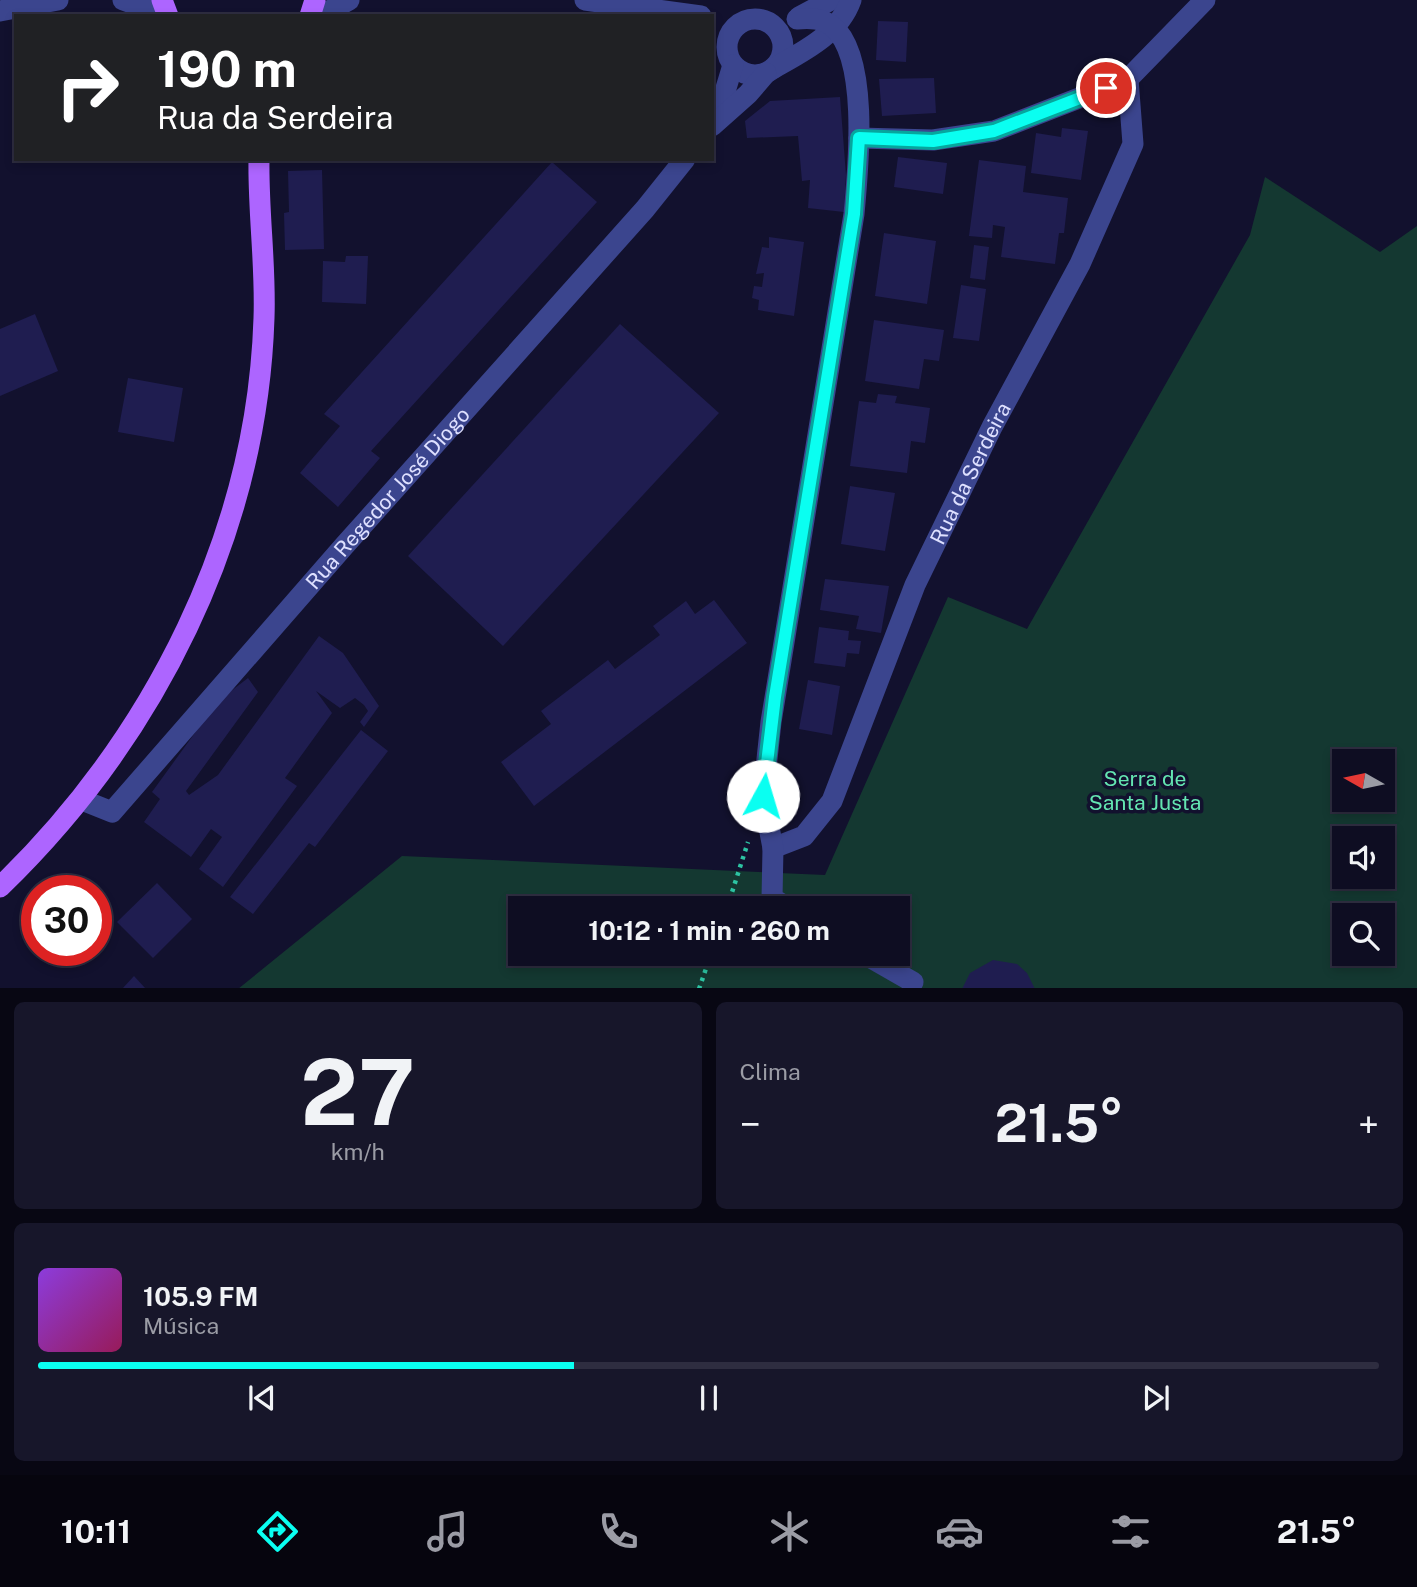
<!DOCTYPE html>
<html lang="pt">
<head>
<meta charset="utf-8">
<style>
  :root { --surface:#0e0d22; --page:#17162a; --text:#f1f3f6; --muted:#9b9ca5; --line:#2e2d40; --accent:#0afff1 }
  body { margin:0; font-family:"Public Sans",sans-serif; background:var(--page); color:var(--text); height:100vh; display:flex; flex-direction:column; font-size:26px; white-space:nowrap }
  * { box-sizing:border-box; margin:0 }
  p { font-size:23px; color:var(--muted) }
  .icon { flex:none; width:38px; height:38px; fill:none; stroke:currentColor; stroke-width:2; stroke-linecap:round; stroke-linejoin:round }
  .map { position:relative; height:988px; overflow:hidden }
  .details { display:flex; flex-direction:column; gap:14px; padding:14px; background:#080713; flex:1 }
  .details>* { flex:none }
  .hud { position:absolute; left:14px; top:14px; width:700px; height:147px; border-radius:0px; box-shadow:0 4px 10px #0003,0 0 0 2px var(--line); background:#202124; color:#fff; overflow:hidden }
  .needle { width:46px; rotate:279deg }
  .tools { position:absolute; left:1332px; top:749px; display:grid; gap:14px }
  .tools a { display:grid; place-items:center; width:63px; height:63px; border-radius:0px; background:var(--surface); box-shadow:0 4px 10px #0003,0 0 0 2px var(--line); font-size:35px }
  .speed { position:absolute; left:21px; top:875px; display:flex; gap:14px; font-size:35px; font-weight:700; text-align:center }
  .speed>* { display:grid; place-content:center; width:91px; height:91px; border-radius:50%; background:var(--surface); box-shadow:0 4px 10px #0003,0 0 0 2px var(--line); line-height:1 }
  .speed .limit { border:10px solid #d22; background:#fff; color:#111 }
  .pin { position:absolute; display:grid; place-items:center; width:60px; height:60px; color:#fff; margin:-30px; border:4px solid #fff; border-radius:50%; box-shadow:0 2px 7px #0007 }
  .me { position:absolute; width:77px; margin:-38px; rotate:6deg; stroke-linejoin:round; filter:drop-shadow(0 0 5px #0008) }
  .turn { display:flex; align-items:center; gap:24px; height:147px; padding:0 28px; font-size:32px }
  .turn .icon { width:91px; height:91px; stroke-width:2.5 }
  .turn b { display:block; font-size:49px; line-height:60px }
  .big { font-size:52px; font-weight:700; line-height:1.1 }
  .details .tile { flex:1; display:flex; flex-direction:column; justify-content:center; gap:10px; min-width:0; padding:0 24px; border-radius:10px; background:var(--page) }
  .details .dial { align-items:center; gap:0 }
  .dial b { font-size:91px; line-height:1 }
  .song { display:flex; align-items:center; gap:21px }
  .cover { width:84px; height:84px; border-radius:10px; background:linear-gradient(135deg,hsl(270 70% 55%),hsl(330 70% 35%)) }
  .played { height:7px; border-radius:4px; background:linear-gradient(90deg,var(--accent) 40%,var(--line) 40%) }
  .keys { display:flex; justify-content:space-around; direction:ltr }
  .heat { display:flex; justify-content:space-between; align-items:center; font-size:38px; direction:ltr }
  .details .tiles { flex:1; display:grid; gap:14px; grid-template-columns:1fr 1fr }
  .tile:last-child { grid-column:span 2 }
  .trip { position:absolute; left:508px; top:896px; width:402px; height:70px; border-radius:0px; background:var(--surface); box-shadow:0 4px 10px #0003,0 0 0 2px var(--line); font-weight:700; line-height:70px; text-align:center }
  .dock { display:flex; height:112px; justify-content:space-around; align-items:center; background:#06050e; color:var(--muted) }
  .dock .icon { width:49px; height:49px }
  .dock .on { color:var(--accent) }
  .dock b { font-size:32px; color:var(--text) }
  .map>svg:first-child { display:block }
  .green { fill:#143831; fill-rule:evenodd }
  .building { fill:#1f1d50 }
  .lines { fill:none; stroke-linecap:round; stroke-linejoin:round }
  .path { stroke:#2dc4a3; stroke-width:4.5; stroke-dasharray:3.5 5; stroke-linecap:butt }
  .minor { stroke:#3b458e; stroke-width:21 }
  .major { stroke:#ad65ff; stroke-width:21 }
  .route-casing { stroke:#06a69d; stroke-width:18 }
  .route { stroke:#0afff1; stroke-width:12 }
  .labels { text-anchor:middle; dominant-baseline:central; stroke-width:7; stroke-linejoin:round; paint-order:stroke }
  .street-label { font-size:21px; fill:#dee0ff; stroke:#12112e }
  .park-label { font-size:21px; fill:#64e5b1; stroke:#12112e }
</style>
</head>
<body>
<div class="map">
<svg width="1417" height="989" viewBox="0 0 1417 989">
  <rect width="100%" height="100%" fill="#12112e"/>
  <path class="green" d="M1265,177L1380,252L1417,226V988L238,989L402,856L825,875L948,597L1027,629L1250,235ZM1344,761H1382V800H1344ZM1344,838H1382V877H1344ZM520,908H898V954H520ZM1344,915H1382V954H1344Z"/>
  <g class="building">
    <path d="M878,21L908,22L906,62L876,60Z"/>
    <path d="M934,78L936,113L882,116L879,79Z"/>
    <path d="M840,97L846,175L844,212L808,208L810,180L802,181L798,136L747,138L745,121L770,101Z"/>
    <path d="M1062,128L1088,131L1081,180L1031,173L1036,133L1061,137Z"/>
    <path d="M898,157L947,163L943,194L894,187Z"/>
    <path d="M979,160L1026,166L1023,192L1068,198L1064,233H1059L1055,264L1001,257L1005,227L993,225L992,238L969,236Z"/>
    <path d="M552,162L597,202L371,451L380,458L338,507L300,473L340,426L324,414Z"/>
    <path d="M322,170L324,249L285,250L284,213L289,212L288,171Z"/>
    <path d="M884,233L936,241L927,304L875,296Z"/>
    <path d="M769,237L804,242L794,316L758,310L759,300L752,298L754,286L762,287L764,273L756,274L762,247L769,248Z"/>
    <path d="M974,245L989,247L985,280L970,278Z"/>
    <path d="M346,256H368L366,304L322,302L323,261L345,262Z"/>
    <path d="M961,285L986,289L979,341L953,338Z"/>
    <path d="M35,314L58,371L0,396V329Z"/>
    <path d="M874,320L944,330L939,361L924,359L919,389L865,381Z"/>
    <path d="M620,324L719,413L503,646L408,556Z"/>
    <path d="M128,378L183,388L174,442L118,432Z"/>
    <path d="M878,394L897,396L895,403L930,408L925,443L911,441L907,473L850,466L859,401L876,403Z"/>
    <path d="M850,486L895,493L885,551L841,544Z"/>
    <path d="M825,579L889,586L881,633L856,629L859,616L820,610Z"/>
    <path d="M714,600L747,643L534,806L501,762L551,724L541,711L608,660L615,669L660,635L653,626L686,601L695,614Z"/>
    <path d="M819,627L849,631L848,640L861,641L859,654L847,653L845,667L814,663Z"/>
    <path d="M319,636L343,653L379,706L364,727L360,722L368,711L364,705L355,698L340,708L316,691L332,713L285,778L297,786L223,887L199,869L222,837L211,829L191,857L144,822L160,799L152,792L218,701L248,678L258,692L186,791L189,795L218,775Z"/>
    <path d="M808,680L840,686L832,735L799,729Z"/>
    <path d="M361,730L388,751L315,847L309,843L253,914L230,897Z"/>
    <path d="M157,883L192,919L153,958L117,922Z"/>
    <path d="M993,960L1017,964L1027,973L1035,989H962L970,973Z"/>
    <path d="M134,976L146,989H122Z"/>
  </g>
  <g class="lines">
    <g class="path">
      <path d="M727,908L748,842"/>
      <path d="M699,989L711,954"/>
    </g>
    <g class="minor">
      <path d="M123,0L167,16"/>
      <path d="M585,0L701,16"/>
      <path d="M0,11L58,0"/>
      <path d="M320,16L349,0"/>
      <path d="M799,17L831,0"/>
      <circle cx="755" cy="47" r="28"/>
      <path d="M774,68C804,51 839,34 851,0"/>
      <path d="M717,118L733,65"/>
      <path d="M712,126L748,94L766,73"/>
      <path d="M859,138L933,140L994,131L1128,79L1205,0"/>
      <path id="s1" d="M82,800L112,812L344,546L645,209L685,159"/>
      <path id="s2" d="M773,848L804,836L832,801L915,585L992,427L1080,264L1133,144L1128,79"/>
      <path d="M788,908L772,898L773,848L763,796L771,722L854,214C858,170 870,56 832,26C822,18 810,18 797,19"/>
      <path d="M864,954L913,982"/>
    </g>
    <g class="major">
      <path d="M162,0L168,16"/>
      <path d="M310,16L315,0"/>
      <path d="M0,887C154,738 257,535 264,318C266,265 258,212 259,159"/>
    </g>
  </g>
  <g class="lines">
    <g class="route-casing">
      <path id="route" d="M763,796L775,697L854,214L859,138L933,141L994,131L1106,88"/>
    </g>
    <use href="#route" class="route"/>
  </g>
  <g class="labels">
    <g class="street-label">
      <text stroke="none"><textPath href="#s2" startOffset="434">Rua da Serdeira</textPath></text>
      <text stroke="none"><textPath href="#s1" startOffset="450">Rua Regedor José Diogo</textPath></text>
    </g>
    <g class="park-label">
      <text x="1145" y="778">Serra de<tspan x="1145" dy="24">Santa Justa</tspan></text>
    </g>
  </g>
</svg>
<div class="tools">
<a><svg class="needle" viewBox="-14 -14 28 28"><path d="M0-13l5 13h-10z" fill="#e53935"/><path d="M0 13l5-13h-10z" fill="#9b9ca5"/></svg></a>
<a><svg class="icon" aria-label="sound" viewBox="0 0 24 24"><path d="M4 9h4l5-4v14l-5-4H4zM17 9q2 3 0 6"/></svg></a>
<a><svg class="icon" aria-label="search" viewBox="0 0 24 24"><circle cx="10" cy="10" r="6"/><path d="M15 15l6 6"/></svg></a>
</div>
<div class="speed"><div class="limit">30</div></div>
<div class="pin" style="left:1106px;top:88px;background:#d93025"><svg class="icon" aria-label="arrive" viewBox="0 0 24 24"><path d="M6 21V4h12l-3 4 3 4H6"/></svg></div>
<svg class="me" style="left:763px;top:796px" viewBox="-20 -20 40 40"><circle r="19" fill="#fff"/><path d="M0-13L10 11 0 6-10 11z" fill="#0afff1"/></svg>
<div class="trip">10:12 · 1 min · 260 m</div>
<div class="hud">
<div class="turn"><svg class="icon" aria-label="right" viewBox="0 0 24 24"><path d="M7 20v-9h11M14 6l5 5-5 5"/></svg><div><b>190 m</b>Rua da Serdeira</div></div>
</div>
</div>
<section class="details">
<div class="tiles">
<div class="tile dial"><b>27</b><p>km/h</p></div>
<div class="tile"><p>Clima</p>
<div class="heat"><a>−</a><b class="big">21.5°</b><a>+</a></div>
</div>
<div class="tile">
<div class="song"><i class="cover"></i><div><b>105.9 FM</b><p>Música</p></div></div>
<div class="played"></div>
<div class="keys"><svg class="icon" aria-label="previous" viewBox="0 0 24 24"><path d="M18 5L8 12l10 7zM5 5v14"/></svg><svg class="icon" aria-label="pause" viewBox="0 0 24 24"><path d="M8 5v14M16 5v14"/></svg><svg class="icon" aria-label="next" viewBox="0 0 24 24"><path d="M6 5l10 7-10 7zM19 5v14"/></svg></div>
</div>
</div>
</section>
<nav class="dock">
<b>10:11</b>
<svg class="icon on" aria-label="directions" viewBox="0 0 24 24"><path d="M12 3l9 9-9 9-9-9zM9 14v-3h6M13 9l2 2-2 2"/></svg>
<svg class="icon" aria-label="music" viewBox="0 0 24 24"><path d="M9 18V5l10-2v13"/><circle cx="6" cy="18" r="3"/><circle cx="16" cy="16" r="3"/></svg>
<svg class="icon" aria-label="phone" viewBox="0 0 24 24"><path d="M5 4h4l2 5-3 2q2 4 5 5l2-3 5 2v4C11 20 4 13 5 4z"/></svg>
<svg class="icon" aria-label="climate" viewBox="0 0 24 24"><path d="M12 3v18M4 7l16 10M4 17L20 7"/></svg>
<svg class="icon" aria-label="car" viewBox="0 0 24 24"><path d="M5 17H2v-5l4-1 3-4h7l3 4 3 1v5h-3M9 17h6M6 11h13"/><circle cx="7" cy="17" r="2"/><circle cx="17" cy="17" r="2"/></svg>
<svg class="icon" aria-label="filters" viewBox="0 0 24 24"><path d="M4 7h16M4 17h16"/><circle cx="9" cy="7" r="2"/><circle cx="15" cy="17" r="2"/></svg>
<b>21.5°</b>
</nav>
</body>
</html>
